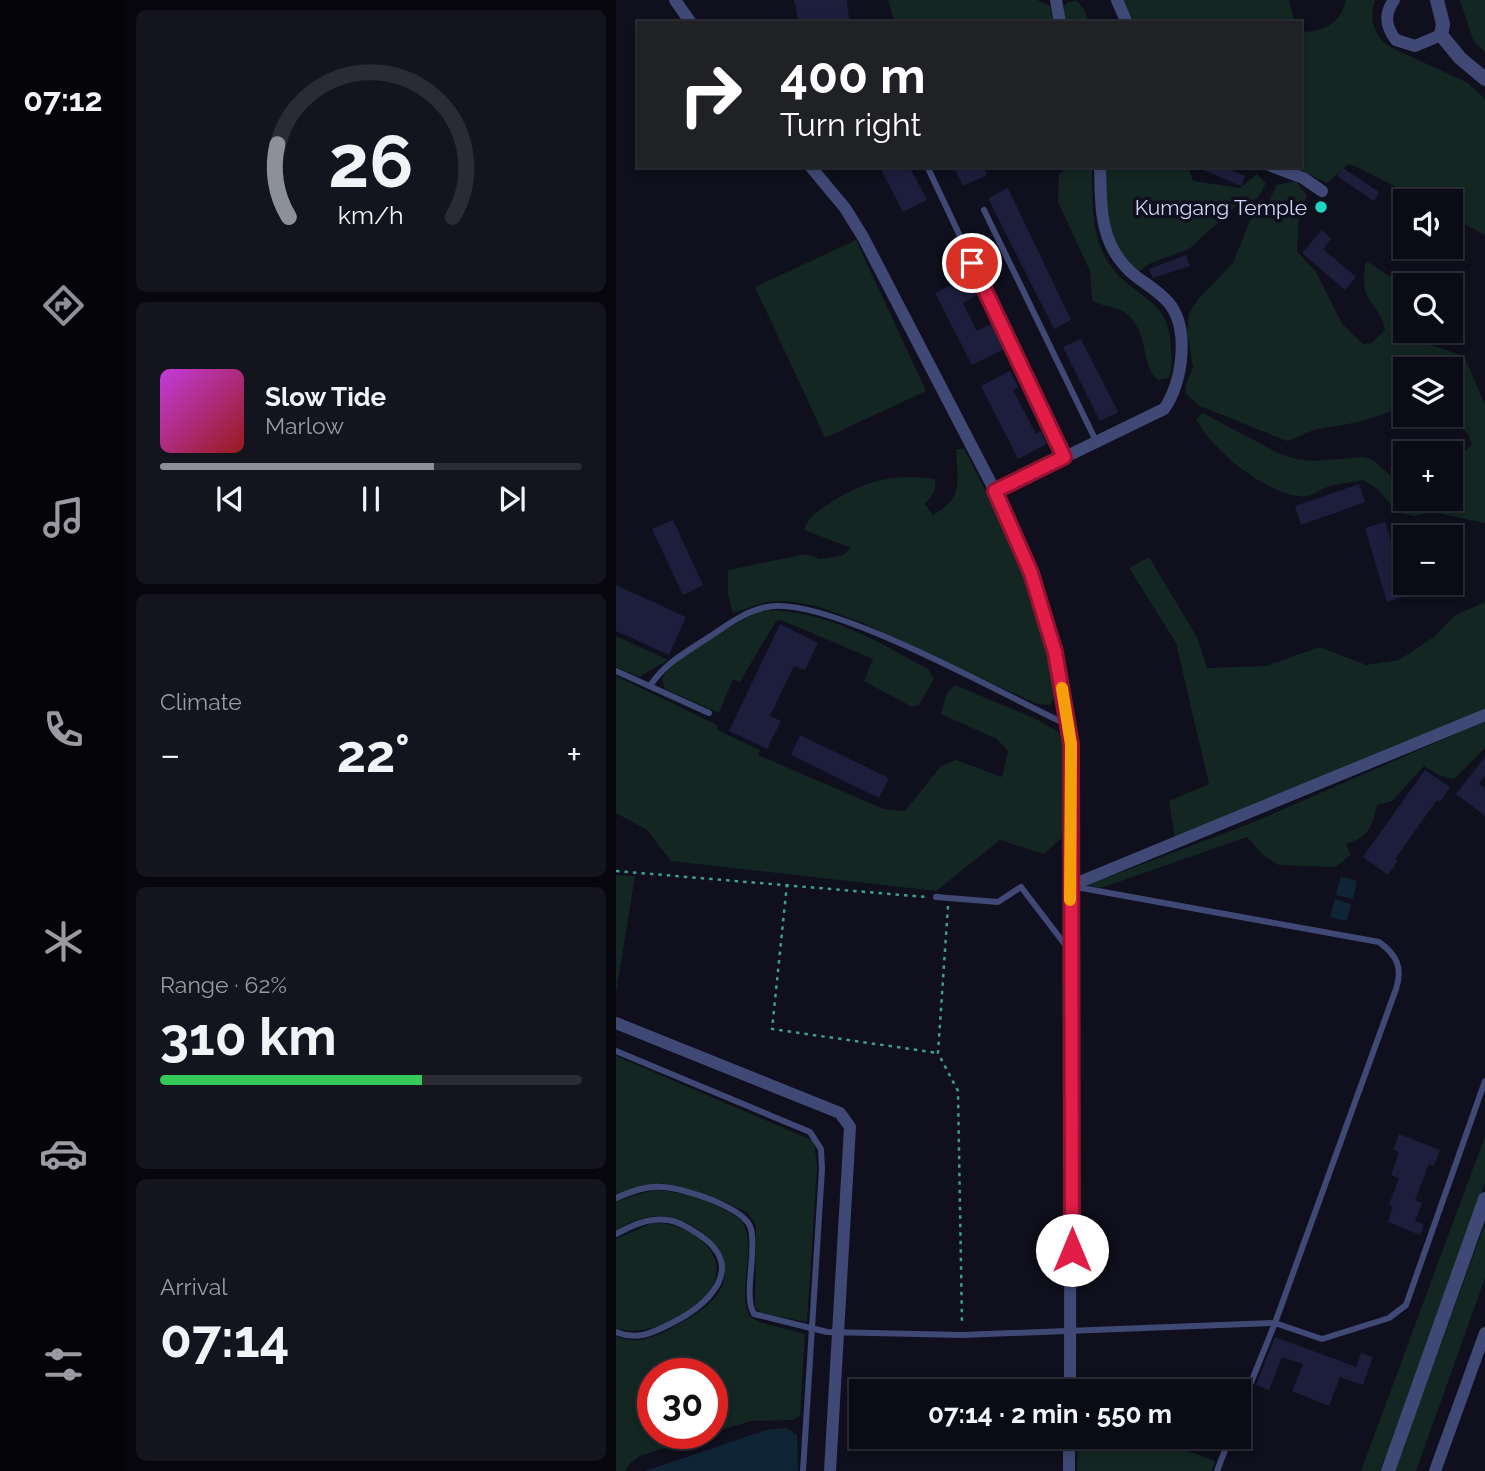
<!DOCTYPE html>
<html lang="en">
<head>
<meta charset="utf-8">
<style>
  :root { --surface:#0b0b16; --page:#14141f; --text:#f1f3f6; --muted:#9a9ba1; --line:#2b2b35; --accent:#8c9099 }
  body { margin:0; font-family:Raleway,sans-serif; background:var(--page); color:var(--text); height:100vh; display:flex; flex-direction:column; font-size:26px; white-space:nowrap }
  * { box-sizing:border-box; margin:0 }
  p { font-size:23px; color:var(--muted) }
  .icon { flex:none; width:38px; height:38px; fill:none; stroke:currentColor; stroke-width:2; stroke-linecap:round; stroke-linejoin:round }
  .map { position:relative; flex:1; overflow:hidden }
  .details { display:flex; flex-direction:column; gap:10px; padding:10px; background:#06060c; width:490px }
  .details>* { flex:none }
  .guide { position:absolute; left:21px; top:21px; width:665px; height:147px; border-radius:0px; box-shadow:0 4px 10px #0003,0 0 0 2px var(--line); background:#202124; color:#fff; overflow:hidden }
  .fabs { position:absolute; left:777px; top:189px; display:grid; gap:14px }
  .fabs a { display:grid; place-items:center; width:70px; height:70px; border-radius:0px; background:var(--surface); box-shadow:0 4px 10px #0003,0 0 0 2px var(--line); font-size:35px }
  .speed { position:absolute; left:21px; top:1358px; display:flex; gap:14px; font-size:35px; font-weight:700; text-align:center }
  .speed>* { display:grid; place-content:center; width:91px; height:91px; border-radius:50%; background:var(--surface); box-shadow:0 4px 10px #0003,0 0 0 2px var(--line); line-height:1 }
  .speed .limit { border:10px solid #d22; background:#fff; color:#111 }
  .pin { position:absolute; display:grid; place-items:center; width:60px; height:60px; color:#fff; margin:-30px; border:4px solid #fff; border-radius:50%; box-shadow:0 2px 7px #0007 }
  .me { position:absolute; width:77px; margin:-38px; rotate:0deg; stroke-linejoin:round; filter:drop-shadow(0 0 5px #0008) }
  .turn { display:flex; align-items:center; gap:24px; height:147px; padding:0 28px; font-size:32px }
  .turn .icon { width:91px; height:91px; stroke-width:2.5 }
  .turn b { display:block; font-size:49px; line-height:60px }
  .big { font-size:52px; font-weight:700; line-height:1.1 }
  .details .widget { flex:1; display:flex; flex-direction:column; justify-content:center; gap:10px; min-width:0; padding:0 24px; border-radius:10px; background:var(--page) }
  .details .dial { align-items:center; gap:0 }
  .dial svg { height:182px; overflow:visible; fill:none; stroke:var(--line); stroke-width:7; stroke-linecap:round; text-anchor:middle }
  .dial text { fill:var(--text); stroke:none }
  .song { display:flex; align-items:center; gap:21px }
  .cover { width:84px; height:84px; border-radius:10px; background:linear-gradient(135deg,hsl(290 70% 55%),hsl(0 70% 35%)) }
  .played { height:7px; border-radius:4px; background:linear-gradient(90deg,var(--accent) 65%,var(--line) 65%) }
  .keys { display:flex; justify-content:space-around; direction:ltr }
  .heat { display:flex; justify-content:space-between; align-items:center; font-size:38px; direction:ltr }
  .charge { height:10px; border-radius:5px; background:linear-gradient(90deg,#34c759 62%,var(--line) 0) }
  .trip { position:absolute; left:233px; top:1379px; width:402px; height:70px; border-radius:0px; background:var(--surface); box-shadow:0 4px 10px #0003,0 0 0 2px var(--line); font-weight:700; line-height:70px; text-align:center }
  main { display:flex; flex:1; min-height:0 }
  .tab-bar { display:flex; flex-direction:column; width:126px; justify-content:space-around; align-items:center; background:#040409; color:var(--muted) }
  .tab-bar .icon { width:49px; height:49px }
  .tab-bar .current { color:var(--accent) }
  .tab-bar b { font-size:32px; color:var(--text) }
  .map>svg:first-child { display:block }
  .green { fill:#132622 }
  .water { fill:#0f2536 }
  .building { fill:#1d1e3c }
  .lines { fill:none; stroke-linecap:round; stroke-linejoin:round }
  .path { stroke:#3da186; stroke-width:2.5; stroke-dasharray:3.5 5; stroke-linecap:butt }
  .service { stroke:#404976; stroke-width:6 }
  .minor { stroke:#404976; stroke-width:12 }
  .tertiary { stroke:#404976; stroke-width:14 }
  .route-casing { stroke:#92132f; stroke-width:18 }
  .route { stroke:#e11d48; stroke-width:12 }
  .slow { stroke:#f59e0b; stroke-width:12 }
  .poi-dot { fill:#1dd9c4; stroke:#0f0f1d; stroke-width:2.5 }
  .labels { text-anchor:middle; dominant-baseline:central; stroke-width:7; stroke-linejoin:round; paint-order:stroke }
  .poi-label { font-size:21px; fill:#d1d5f9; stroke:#0f0f1d; text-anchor:end }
</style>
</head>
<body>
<main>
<nav class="tab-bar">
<b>07:12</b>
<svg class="icon current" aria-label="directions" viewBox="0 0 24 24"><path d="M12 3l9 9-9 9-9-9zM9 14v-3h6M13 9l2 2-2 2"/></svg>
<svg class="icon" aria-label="music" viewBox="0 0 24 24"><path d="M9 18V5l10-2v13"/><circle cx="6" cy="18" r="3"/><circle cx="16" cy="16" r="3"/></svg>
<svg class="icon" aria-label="phone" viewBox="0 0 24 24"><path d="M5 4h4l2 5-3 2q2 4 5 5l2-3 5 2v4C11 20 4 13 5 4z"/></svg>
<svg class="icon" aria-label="climate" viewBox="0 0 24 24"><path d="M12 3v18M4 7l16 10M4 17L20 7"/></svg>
<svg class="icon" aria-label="car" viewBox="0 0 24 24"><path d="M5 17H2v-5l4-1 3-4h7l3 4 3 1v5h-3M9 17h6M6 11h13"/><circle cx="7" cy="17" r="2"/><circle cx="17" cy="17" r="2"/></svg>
<svg class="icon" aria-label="filters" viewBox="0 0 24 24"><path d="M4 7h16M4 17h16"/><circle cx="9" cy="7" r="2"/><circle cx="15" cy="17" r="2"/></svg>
</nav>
<section class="details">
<div class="widget dial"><svg viewBox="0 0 100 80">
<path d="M14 69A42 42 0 1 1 86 69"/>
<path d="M14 69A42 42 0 0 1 9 37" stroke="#8c9099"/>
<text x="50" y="56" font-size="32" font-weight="700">26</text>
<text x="50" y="72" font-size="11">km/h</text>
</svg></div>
<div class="widget">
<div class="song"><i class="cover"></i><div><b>Slow Tide</b><p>Marlow</p></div></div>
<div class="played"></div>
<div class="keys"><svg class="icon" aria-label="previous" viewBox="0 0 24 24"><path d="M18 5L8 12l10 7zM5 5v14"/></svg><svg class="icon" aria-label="pause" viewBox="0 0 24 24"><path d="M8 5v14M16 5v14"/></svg><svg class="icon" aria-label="next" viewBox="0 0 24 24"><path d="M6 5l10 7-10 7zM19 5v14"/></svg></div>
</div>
<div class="widget"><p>Climate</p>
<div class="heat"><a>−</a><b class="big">22°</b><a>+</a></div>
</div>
<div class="widget"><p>Range · 62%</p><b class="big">310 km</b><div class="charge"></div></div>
<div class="widget"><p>Arrival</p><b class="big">07:14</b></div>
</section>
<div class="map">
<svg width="869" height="1471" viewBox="0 0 869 1471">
  <rect width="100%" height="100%" fill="#0f0f1d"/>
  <g class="green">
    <path d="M272,0H421L434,6L438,23H279Z"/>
    <path d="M505,0H673L679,23H519Z"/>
    <path d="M730,0H759C753,19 757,32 772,46L852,83L869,99V235L835,217V201H808L741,167L732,164L711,183L676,166H684V28L689,32C711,30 725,22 730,0Z"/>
    <path d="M844,0H869V52L858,42Z"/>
    <path d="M461,1L468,9L473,23H449L447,7L453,2Z"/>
    <path d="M455,166H476C477,200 474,232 492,262C515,299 553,295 555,346C556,357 557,367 553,378L542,380C524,364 534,336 512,315C501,305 487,308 476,300L474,271L442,202L443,174Z"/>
    <path d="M489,166H572L577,181L624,188L641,174L650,183L642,198L623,203L573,249L533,264L524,271C488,252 491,202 489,166Z"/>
    <path d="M680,181L691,196L683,213L681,251L700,272L726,324L747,344L756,343L769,330C763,299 741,306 750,261L789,286V331L803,341L848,356L869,404V523L817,512L798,516L780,512L763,490L747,480C736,482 725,484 714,486C704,489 695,498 683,496C647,492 596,450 580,419L587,413L662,453L680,459L698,461L748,457L757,460L789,488V499H835V465L856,444L853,435L832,415H835V369H789V407L743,422L698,430L671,441L584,406L570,394V384L577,368L571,332L573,313L583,298L617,263L634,220L649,209L661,185Z"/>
    <path d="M240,240L310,391L209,438L139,287Z"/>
    <path d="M340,449H348C369,487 462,671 434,705L421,704L247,623L200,606L172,601L150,602L117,613L112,595V570L190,554L204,559L227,555L235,548L188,530C193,515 202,511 214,503C248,480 279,473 319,479V491L309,504L317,515C349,497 341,481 340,449Z"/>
    <path d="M533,557L581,637L591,668L650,666L704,647L750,665L783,660L818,637L838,616L869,602V710L559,838L553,801L593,784L560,643L513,568Z"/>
    <path d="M151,610C212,611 260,641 312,669L318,679L303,705L296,707L248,681L257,659L165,620L160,621L124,682L117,679L103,713L49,689L46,679C56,657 117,627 140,612Z"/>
    <path d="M0,636L52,660L23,677L0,667Z"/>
    <path d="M0,676L101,725V730L144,750L142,755L268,809L289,811L325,766L340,760L386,777L392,751L381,739L325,714L331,693L339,685L420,719L443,732L449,753L446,838L428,854L384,840L320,891L55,861L31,830L0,813Z"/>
    <path d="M869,721V748L838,779L825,776L808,766L776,801L761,805C756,828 753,836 730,844L735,855L719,867L663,865L648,856L631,837L485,888L471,885L638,822Z"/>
    <path d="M0,875L19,876L0,993Z"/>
    <path d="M0,1056L198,1141L201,1167L191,1322L145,1313L139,1307L140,1225L132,1213L109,1202L46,1183L0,1194Z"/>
    <path d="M869,1136V1183L764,1471H745Z"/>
    <path d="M38,1190C66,1190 105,1204 127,1222C141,1251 121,1287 133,1316L143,1322L189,1334L184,1416L176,1420L135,1421L96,1433V1374H37V1433H96L24,1456L15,1462L9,1471H0V1336C20,1345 37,1338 56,1328C72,1318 92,1309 103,1292C126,1257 79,1217 46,1216C30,1215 13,1222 0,1230V1201Z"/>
    <path d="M36,1223C54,1223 67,1227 82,1238C142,1284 42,1344 0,1328V1239Z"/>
    <path d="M869,1223V1278L800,1471H779Z"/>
    <path d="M462,1437H534L599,1461L596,1471H461Z"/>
  </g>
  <g class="water">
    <path d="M725,876L741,881L737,899L720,895Z"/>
    <path d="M719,899L735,904L731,921L714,917Z"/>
    <path d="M170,1428L181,1435L182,1471H29L150,1430Z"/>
  </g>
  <g class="building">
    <path d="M178,0H231L233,19L183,23Z"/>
    <path d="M263,166H293L311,200L287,212Z"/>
    <path d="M337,166H367L371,175L347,186Z"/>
    <path d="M578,166H606L629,176L625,186Z"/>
    <path d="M727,168L763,192L758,201L721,176Z"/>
    <path d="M392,188L455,320L438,329L372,198Z"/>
    <path d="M706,230L715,239L707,249L740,277L729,290L686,253Z"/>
    <path d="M570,255L574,266L537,278L533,269Z"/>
    <path d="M356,275L365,293L347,303L361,331L378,322L390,348L356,365L319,293Z"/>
    <path d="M465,339L502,412L484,421L447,347Z"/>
    <path d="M394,371L402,387L397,390L420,434L425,431L431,444L402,459L365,386Z"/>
    <path d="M743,484L749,502L685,525L679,506Z"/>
    <path d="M57,520L87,585L67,595L36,529Z"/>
    <path d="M769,522L791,596L771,602L749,528Z"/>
    <path d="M0,585L70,617L53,655L0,631Z"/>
    <path d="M164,624L202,643L189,670L178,666L154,716L165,721L151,749L113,731Z"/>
    <path d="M184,735L273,778L263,798L175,755Z"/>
    <path d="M869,757V776L863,784L869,788V816L840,794Z"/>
    <path d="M809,770L834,787L824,802L821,800L779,859L782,861L772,875L747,857Z"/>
    <path d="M783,1134L824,1150L818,1166L813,1164L799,1200L806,1203L799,1221L808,1224L804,1235L772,1222L777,1207L773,1205L783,1178L775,1175L783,1152L777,1150Z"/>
    <path d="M659,1337L740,1367L745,1353L757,1357L747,1385L724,1377L713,1406L676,1391L687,1364L666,1357L653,1390L640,1385Z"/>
  </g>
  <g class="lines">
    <g class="path">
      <path d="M0,871L310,897"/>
      <path d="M171,884L156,1029L322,1053"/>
      <path d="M332,906L322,1053L342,1091L346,1324"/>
    </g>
    <g class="service">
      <path d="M311,166L448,457"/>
      <path d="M368,210L480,441"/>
      <path d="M0,671L93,713"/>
      <path d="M34,686C48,664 69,653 90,639C109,627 128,611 151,607C209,594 389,696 450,724"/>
      <path d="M320,897L382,902L405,887L454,951"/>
      <path d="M0,1051L194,1132L205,1149L206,1169L187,1471"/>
      <path d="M0,1198C14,1192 31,1185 47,1187C68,1188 130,1208 135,1229C141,1252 127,1296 138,1314L211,1332L346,1335L659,1323L780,989C787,968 781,955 763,942L460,887"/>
      <path d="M0,1234C15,1226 33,1217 51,1220C63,1221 74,1229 85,1236C132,1269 90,1306 56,1323C36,1333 21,1341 0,1332"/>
      <path d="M623,1412L659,1323L706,1339L773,1318L790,1305L869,1081"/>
      <path d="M601,1471L614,1437"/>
    </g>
    <g class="minor">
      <path d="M59,0L75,23"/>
      <path d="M440,0L444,23"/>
      <path d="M501,0L511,23"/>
      <path d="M778,0C768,14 769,26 780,40L799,46L825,35"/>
      <path d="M194,166L229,208L247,237L379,491L415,573L439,652L455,744L454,1391"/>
      <path d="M655,166L687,178L706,191"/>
      <path d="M379,491L548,409C567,383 574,327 552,302C533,281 515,280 498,251C483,225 485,194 484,166"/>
      <path d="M454,886L869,715"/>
      <path d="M0,1023L224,1113L234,1127L214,1471"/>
      <path d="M453,1471V1437"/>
      <path d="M819,1471L869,1333"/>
    </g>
    <g class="tertiary">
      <path d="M821,0L827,24L825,35L844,58L869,79"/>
      <path d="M772,1471L869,1199"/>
    </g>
  </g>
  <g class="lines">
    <g class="route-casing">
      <path id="route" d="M356,263L448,457L379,491L415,573L431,626L439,652L455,744L456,1250"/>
    </g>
    <use href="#route" class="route"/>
    <path class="slow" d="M446,688L455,744L454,900"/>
  </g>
  <circle class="poi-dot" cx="705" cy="207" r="7"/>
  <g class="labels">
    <g class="poi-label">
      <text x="691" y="207">Kumgang Temple</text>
    </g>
  </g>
</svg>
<div class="fabs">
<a><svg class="icon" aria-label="sound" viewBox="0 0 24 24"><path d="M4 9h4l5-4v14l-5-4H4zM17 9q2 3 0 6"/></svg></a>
<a><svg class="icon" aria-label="search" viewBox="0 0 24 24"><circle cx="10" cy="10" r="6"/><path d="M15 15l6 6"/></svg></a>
<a><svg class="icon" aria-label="layers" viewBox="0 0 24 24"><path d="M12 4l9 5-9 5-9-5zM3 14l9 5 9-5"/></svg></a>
<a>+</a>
<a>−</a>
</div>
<div class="speed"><div class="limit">30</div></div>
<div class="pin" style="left:356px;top:263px;background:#d93025"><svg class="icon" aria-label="arrive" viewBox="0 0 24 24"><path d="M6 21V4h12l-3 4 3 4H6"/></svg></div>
<svg class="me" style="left:456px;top:1250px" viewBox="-20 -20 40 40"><circle r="19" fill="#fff"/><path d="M0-13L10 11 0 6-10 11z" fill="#e11d48"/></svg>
<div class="trip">07:14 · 2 min · 550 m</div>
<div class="guide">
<div class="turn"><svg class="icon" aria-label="right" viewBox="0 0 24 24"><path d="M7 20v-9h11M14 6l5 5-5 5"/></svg><div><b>400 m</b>Turn right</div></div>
</div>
</div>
</main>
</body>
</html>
